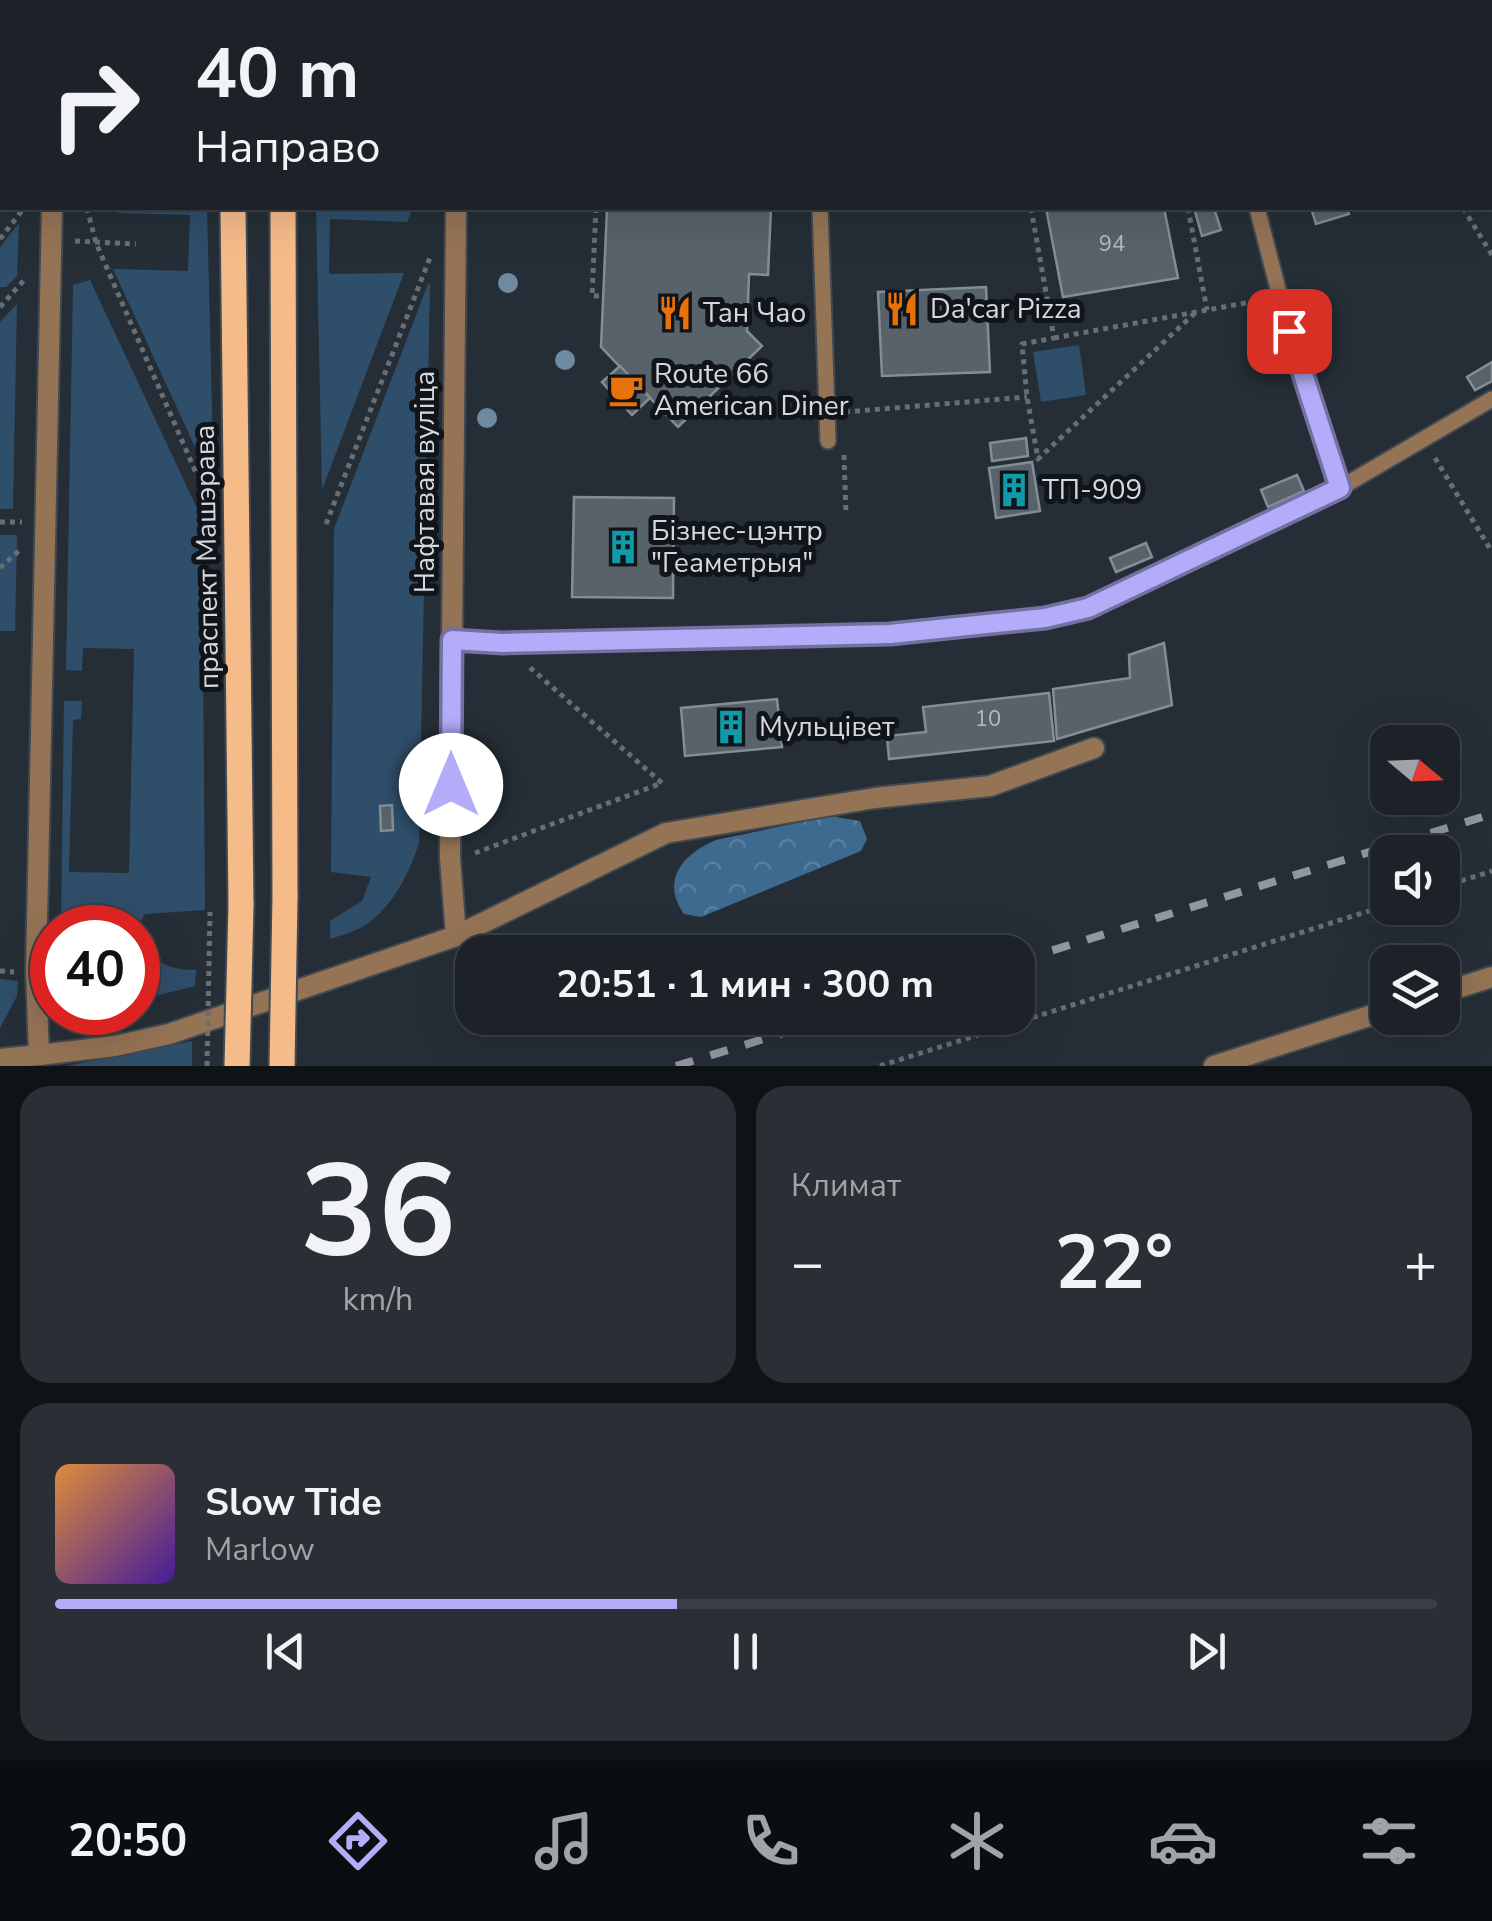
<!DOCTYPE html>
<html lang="ru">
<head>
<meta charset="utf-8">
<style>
  :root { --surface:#1c2228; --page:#292f34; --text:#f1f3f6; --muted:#a0a4a8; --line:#3a3f45; --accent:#b3adf9 }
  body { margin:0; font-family:"Nunito Sans",sans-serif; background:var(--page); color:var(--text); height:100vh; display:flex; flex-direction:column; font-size:38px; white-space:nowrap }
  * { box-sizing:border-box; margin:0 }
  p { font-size:32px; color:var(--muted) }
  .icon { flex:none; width:55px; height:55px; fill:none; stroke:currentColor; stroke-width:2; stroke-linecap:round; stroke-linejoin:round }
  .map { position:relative; height:1066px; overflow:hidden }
  .drawer { display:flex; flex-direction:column; gap:20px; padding:20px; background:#0f1316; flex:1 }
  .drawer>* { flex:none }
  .hud { position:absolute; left:0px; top:0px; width:1492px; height:210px; box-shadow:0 10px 40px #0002,0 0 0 2px var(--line); background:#1c2228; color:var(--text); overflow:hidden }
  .needle { width:65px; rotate:109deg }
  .tools { position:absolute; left:1370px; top:725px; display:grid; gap:20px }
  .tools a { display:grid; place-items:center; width:90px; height:90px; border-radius:20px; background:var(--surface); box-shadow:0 10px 40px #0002,0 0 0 2px var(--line); font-size:50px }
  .speed { position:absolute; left:30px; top:905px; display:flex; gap:20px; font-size:50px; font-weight:700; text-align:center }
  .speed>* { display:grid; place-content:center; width:130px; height:130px; border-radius:50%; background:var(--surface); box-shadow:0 10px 40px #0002,0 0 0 2px var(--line); line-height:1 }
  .speed .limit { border:15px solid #d22; background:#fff; color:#111 }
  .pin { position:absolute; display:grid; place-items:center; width:85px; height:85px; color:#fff; margin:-42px; border-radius:20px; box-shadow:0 5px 15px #0006 }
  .me { position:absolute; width:110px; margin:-55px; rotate:0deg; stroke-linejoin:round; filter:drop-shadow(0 0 8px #0008) }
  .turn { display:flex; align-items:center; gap:35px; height:210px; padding:0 30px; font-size:45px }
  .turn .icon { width:130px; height:130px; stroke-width:2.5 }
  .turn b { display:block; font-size:70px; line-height:85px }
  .big { font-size:75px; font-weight:700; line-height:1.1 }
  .drawer .tile { flex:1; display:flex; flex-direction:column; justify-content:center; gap:15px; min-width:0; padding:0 35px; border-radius:30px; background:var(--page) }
  .drawer .dial { align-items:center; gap:0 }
  .dial b { font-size:130px; line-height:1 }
  .song { display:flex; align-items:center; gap:30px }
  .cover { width:120px; height:120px; border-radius:15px; background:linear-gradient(135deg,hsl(30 70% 55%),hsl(260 70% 35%)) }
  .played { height:10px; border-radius:5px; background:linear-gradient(90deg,var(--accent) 45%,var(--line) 45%) }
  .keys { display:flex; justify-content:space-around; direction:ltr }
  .heat { display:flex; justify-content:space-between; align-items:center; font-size:55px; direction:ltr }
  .drawer .tiles { flex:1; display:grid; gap:20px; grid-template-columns:1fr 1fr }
  .tile:last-child { grid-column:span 2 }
  .trip { position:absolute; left:455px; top:935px; width:580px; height:100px; border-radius:30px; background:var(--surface); box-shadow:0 10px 40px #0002,0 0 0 2px var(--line); font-weight:700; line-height:100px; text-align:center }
  .menu { display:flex; height:160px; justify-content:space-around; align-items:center; background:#0b0e10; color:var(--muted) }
  .menu .icon { width:70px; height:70px }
  .menu .active { color:var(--accent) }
  .menu b { font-size:45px; color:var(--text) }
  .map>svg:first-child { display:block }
  .green { fill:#2f4e6a }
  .forest { fill:url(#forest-crowns) }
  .building { fill:#58626b; stroke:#828d96; stroke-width:2.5 }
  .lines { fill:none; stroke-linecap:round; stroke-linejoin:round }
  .service-casing { stroke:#414951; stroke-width:19 }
  .minor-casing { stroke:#414951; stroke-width:24 }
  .tertiary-casing { stroke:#414951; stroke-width:24 }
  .primary-casing { stroke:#414951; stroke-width:29 }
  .path { stroke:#676f76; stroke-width:5; stroke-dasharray:5 5; stroke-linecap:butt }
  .service { stroke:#957355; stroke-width:15 }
  .minor { stroke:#957355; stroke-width:20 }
  .tertiary { stroke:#957355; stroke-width:20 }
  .primary { stroke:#f5bc8a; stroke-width:25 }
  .rail { stroke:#90989e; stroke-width:8; stroke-dasharray:18 18; stroke-linecap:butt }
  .primary-bridge-casing { stroke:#414951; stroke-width:29; stroke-linecap:butt }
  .path-bridge { stroke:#676f76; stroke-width:5; stroke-dasharray:5 5; stroke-linecap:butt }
  .primary-bridge { stroke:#f5bc8a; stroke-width:25 }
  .tree { fill:#6f89a0 }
  .route-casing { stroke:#7470a2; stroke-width:25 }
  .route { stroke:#b3adf9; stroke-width:18 }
  .labels { text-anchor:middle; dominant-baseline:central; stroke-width:10; stroke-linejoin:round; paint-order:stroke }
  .number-label { font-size:22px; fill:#b4bbc2 }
  .poi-label { font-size:28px; fill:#d3d9df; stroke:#111519; text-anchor:start }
  .street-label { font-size:28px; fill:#d3d9df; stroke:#111519 }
</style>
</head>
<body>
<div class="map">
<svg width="1492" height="1066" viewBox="0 0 1492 1066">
  <defs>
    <pattern id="forest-crowns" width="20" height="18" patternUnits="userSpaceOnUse" patternTransform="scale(2.5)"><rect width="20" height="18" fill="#3f6a8f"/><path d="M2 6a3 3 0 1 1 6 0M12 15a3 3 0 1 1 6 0" fill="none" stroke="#5a7f9e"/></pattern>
  </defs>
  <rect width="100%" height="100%" fill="#252e36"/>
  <g class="green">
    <path d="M115,208H207L214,488L113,269L188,271L190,215L118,213Z"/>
    <path d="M316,208H413L407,222L330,219L329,274L404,273L322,490Z"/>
    <path d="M19,223L17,276L6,287H0V247Z"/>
    <path d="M90,280L202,519L205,910L145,914L139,924C146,958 162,970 196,970L195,986L159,995L138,994V928L61,926L64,701H82L81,719L73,720L69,872L129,873L134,649L83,648L82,671L66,670L73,285Z"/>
    <path d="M428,284H430L419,843C409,873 394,905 367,924C357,931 342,935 330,939V921L362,901L371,877L331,872L334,529Z"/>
    <path d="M17,304L13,509H0V322Z"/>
    <path d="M1079,345L1086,395L1041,402L1033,352Z"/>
    <path d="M0,535H17L15,631H0Z"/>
    <path d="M0,979L18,981L17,996L0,1028Z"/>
    <path d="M192,1041V1066H67L71,1065Z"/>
  </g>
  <path class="forest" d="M830,816L860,821L867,839L861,851L701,917L684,914C660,880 683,854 716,840Z"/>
  <g class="building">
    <path d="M5,0H94V2H3Z"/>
    <path d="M409,0H484L409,2Z"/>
    <path d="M2,3V63H0V6Z"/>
    <path d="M1490,49H1492L1490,106Z"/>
    <path d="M607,208H771L768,275L749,274L747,331L762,346L678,427L601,347Z"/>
    <path d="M1046,208H1164L1178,278L1063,297Z"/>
    <path d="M1194,208H1214L1221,230L1202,236Z"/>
    <path d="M1311,208H1347L1349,214L1316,224Z"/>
    <path d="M986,287L990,372L882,376L878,292Z"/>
    <path d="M1492,362V381L1475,390L1467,377Z"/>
    <path d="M620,366L650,398L632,415L602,382Z"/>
    <path d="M1026,438L1028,456L992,461L990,443Z"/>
    <path d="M1032,462L1040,511L996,518L989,468Z"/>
    <path d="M1297,475L1304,491L1268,507L1261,490Z"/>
    <path d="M574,497L674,498L673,598L572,597Z"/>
    <path d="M1146,543L1152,557L1116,572L1110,558Z"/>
    <path d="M1164,643L1172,705L1057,739L1053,689L1130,678L1129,655Z"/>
    <path d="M1049,693L1054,741L889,759L887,736L926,732L923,707Z"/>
    <path d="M777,699L782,747L685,756L681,708Z"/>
    <path d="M392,805L393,830L381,831L380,806Z"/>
  </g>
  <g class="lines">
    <g class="service-casing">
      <g id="service">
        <path d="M526,0L643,1"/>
        <path d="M820,208L828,441"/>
        <path d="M1340,488L1492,399"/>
        <path d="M452,640L502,643L890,634L1045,617L1089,608L1340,488L1298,366L1257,208"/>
      </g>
    </g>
    <g class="minor-casing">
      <g id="minor">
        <path d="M0,109H2"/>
        <path d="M456,936L666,833L875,798L990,786L1094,748"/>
        <path d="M1442,993L1492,977"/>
        <path d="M0,1059L39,1055"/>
        <path d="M1214,1066L1388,1010"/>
      </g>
    </g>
    <g class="tertiary-casing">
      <g id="tertiary">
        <path d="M292,0L293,2"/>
        <path d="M201,2L203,0"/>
        <path d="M1289,2L1293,0"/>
        <path d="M52,208L36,972L39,1055L115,1046L169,1034L456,936L450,858L456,208"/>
      </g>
    </g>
    <g class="primary-casing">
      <g id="primary">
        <path d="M232,0V2"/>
        <path d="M275,0V2"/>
        <path d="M233,208L241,905"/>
        <path d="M283,208L285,897"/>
      </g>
    </g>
    <g class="path">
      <path d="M321,0L322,2"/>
      <path d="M793,0L795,2"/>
      <path d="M956,0L957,2"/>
      <path d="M104,2V0"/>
      <path d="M127,2L129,0"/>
      <path d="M383,2V0"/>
      <path d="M1184,2L1189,0"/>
      <path d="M1387,2L1392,0"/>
      <path d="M1408,2L1413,0"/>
      <path d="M1490,131L1492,130"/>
      <path d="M87,208L96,243L210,505"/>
      <path d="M596,208L592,296H603"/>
      <path d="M1031,208L1054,338L1022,344L1027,397L1038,459L1196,312"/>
      <path d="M1188,208L1207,310"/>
      <path d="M1463,208L1492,255"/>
      <path d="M0,239L24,208"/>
      <path d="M75,241L136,244"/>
      <path d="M0,307L25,279"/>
      <path d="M1054,338L1262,300"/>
      <path d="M845,412L1027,397"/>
      <path d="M844,455L846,515"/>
      <path d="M1435,458L1492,552"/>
      <path d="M0,522H22"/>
      <path d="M326,524L431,255"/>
      <path d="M0,568L21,549"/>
      <path d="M475,853L662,783L527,665"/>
      <path d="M1442,887L1492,871"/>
      <path d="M0,971L14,972"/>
      <path d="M880,1066L1388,905"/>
    </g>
    <use href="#service" class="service"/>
    <use href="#minor" class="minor"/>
    <use href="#tertiary" class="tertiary"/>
    <use href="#primary" class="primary"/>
    <g class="rail">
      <path d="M1018,961L1492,814"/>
      <path d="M676,1066L832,1018"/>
    </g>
    <g class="primary-bridge-casing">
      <g id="primary-bridge">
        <path d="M237,1066L241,905"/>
        <path d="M282,1066L285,897"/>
      </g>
    </g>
    <path class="path-bridge" d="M207,1066L210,912"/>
    <use href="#primary-bridge" class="primary-bridge"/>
  </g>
  <g class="tree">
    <circle cx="508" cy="283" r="10"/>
    <circle cx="565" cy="360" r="10"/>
    <circle cx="487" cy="418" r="10"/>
  </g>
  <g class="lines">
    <g class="route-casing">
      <path id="route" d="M451,785L452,640L502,643L890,634L1045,618L1088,608L1340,488L1289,331"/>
    </g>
    <use href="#route" class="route"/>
  </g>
  <defs>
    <g id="restaurant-bare" transform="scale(2.7)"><path d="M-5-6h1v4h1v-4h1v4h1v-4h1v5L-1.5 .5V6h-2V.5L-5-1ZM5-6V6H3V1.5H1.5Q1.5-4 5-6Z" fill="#e8710a" stroke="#111519" stroke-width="2.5" paint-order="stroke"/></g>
    <g id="cafe-bare" transform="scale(2.7)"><path d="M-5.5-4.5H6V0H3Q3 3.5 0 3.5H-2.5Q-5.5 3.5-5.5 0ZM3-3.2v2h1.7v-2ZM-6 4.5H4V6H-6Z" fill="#e8710a" stroke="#111519" stroke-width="2.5" paint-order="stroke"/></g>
    <g id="building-bare" transform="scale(2.7)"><path d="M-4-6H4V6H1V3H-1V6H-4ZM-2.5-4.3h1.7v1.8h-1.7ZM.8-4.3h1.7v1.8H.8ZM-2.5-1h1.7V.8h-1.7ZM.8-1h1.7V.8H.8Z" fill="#0f9aa8" stroke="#111519" stroke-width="2.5" paint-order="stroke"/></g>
  </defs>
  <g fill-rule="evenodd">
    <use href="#restaurant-bare" x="902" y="309"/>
    <use href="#restaurant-bare" x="675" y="313"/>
    <use href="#cafe-bare" x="626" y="390"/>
    <use href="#building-bare" x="1014" y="490"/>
    <use href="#building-bare" x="623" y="547"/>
    <use href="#building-bare" x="731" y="727"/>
  </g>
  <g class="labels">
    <g class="number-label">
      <text x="1112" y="244">94</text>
      <text x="988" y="719">10</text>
    </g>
    <g class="poi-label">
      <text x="930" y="309">Da'car Pizza</text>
      <text x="703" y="313">Тан Чао</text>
      <text x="654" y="374">Route 66<tspan x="654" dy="32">American Diner</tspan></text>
      <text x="1042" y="490">ТП-909</text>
      <text x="651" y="531">Бізнес-цэнтр<tspan x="651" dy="32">"Геаметрыя"</tspan></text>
      <text x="759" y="727">Мульцівет</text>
    </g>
    <g class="street-label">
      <text transform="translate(425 482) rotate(-90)">Нафтавая вуліца</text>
      <text transform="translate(207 557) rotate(-91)">праспект Машэрава</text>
    </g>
  </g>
</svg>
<div class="tools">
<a><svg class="needle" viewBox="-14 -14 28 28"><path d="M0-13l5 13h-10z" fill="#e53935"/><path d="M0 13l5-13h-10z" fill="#a0a4a8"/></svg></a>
<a><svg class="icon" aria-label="sound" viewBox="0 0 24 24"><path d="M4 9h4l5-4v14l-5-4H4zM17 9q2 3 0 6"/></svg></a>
<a><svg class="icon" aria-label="layers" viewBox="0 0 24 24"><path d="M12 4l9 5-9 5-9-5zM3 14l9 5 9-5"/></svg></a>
</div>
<div class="speed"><div class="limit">40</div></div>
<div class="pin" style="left:1289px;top:331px;background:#d93025"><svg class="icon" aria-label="arrive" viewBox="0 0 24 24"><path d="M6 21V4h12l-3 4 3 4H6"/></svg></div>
<svg class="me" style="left:451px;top:785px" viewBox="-20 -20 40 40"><circle r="19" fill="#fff"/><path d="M0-13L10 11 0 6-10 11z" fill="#b3adf9"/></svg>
<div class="trip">20:51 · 1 мин · 300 m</div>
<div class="hud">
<div class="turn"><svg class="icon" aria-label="right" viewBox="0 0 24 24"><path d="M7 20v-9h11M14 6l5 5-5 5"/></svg><div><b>40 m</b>Направо</div></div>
</div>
</div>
<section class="drawer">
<div class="tiles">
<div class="tile dial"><b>36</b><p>km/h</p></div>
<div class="tile"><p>Климат</p>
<div class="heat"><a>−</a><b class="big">22°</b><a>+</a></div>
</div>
<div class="tile">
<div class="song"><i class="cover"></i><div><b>Slow Tide</b><p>Marlow</p></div></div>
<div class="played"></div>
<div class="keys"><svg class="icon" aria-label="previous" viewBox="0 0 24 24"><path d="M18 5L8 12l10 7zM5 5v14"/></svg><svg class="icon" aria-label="pause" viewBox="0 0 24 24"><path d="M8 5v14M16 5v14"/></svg><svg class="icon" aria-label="next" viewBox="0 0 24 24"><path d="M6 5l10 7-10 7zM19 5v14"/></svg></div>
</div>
</div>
</section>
<nav class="menu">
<b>20:50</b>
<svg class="icon active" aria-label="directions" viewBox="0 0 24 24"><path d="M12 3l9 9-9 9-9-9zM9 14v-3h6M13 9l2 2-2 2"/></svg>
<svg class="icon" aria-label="music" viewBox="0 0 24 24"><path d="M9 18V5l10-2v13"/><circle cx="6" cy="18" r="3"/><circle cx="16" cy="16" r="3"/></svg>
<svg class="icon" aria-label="phone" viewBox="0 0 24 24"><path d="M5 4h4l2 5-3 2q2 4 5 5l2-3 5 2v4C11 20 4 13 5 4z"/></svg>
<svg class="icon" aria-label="climate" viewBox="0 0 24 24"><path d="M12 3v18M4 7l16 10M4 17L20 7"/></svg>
<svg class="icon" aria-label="car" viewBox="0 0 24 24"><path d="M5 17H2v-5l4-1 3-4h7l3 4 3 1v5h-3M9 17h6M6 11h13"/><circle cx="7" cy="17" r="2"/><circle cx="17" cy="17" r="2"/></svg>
<svg class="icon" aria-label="filters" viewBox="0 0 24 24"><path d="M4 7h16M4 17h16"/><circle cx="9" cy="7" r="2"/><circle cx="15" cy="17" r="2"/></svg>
</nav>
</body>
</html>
